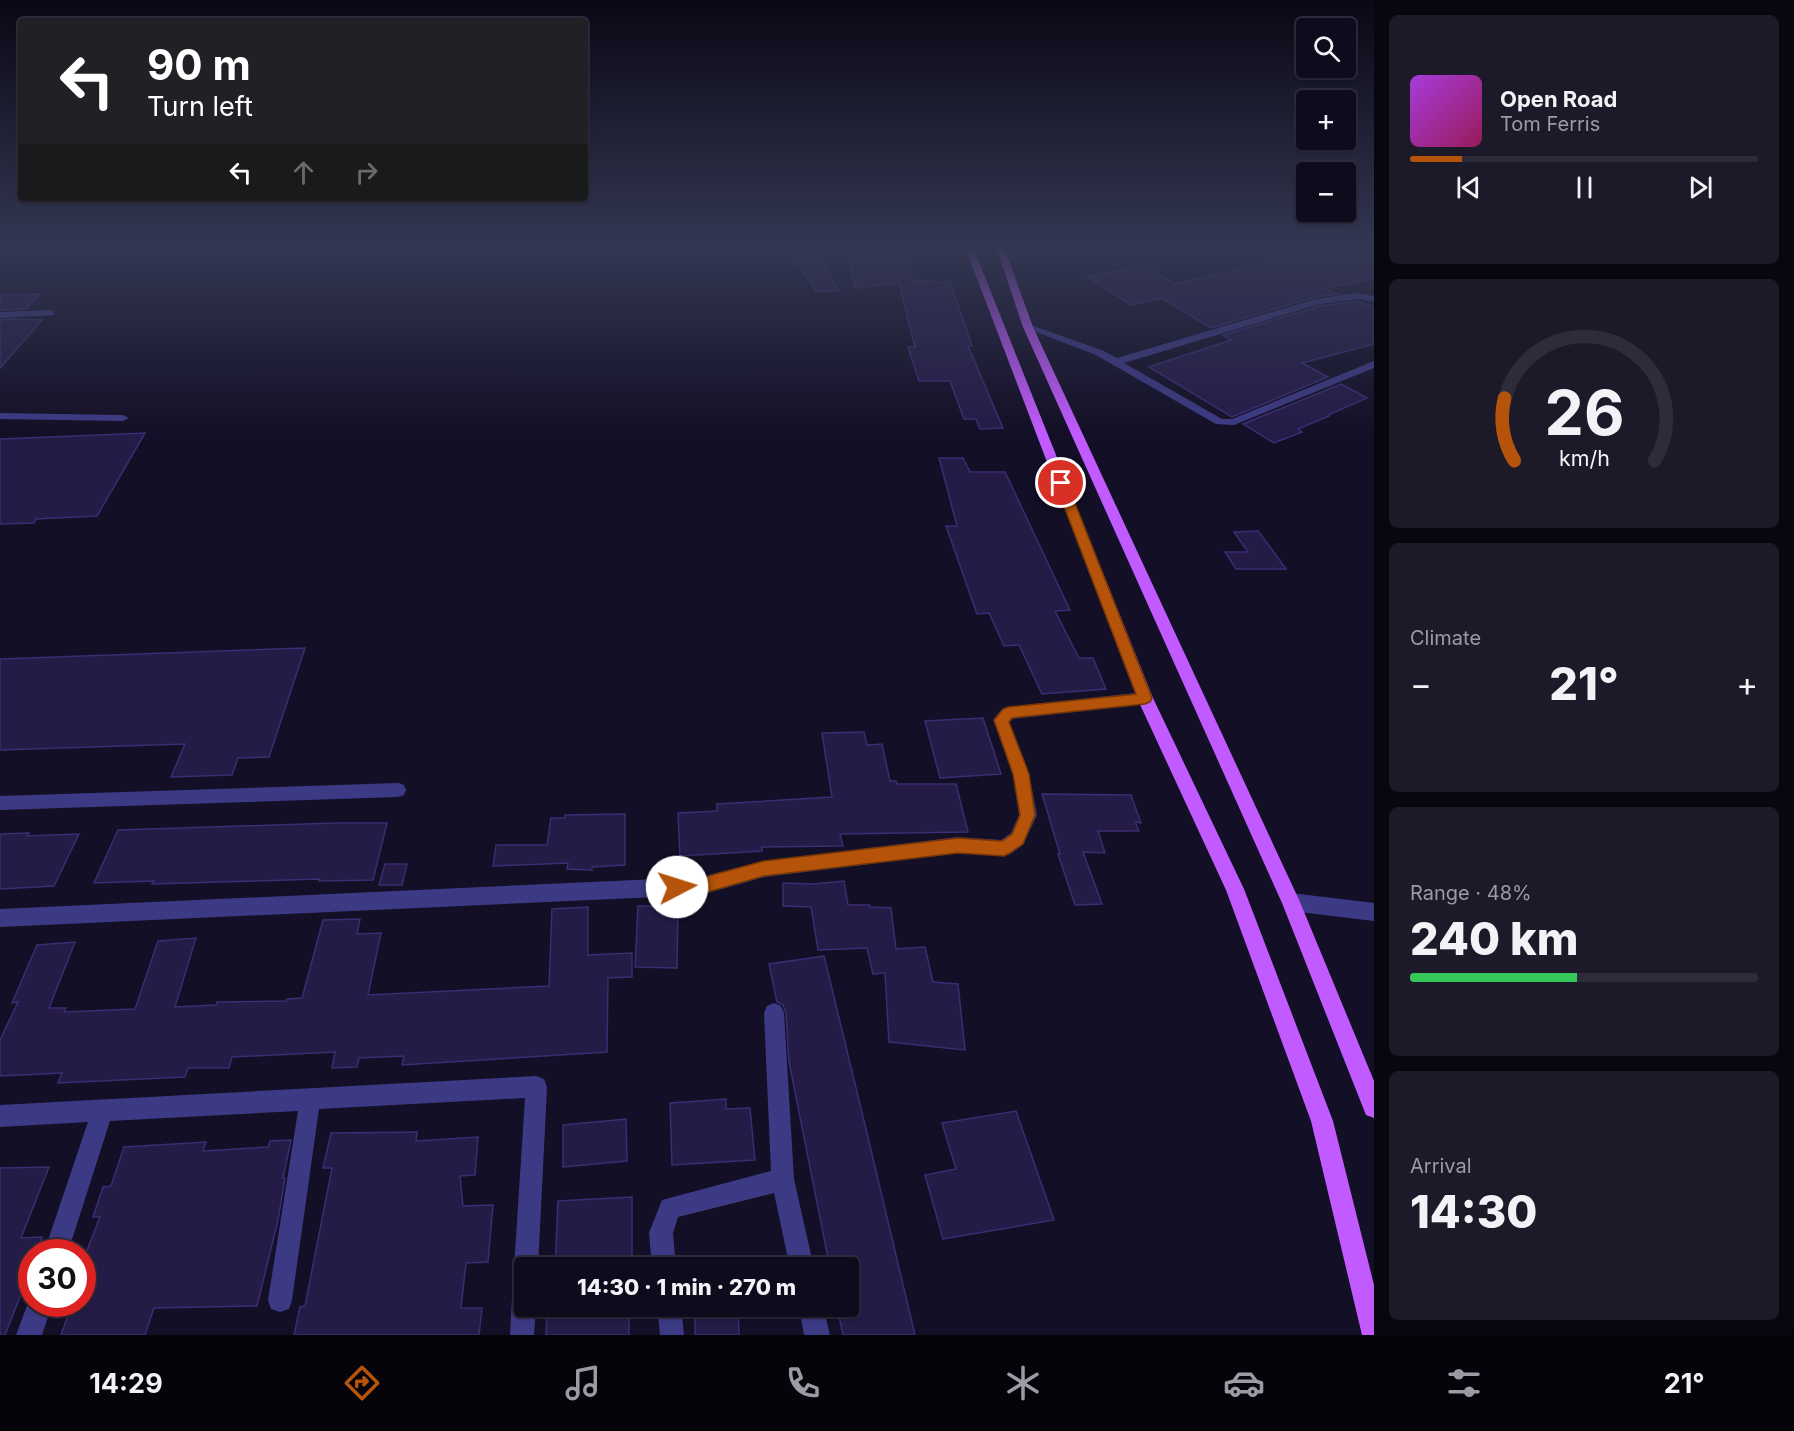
<!DOCTYPE html>
<html lang="en">
<head>
<meta charset="utf-8">
<style>
  :root { --surface:#0e0b1c; --page:#1c1929; --text:#f1f3f6; --muted:#9b9ba3; --line:#2e2b3b; --accent:#b45309 }
  body { margin:0; font-family:Inter,sans-serif; background:var(--page); color:var(--text); height:100vh; display:flex; flex-direction:column; font-size:22px; white-space:nowrap }
  * { box-sizing:border-box; margin:0 }
  p { font-size:20px; color:var(--muted) }
  .icon { flex:none; width:33px; height:33px; fill:none; stroke:currentColor; stroke-width:2; stroke-linecap:round; stroke-linejoin:round }
  .map { position:relative; flex:1; overflow:hidden }
  .drawer { display:flex; flex-direction:column; gap:15px; padding:15px; background:#08060f; width:420px }
  .drawer>* { flex:none }
  .hud { position:absolute; left:18px; top:18px; width:570px; height:183px; border-radius:6px; box-shadow:0 2px 4px #0004,0 0 0 2px var(--line); background:#202124; color:#fff; overflow:hidden }
  .buttons { position:absolute; left:1296px; top:18px; display:grid; gap:12px }
  .buttons a { display:grid; place-items:center; width:60px; height:60px; border-radius:6px; background:var(--surface); box-shadow:0 2px 4px #0004,0 0 0 2px var(--line); font-size:30px }
  .speed { position:absolute; left:18px; top:1239px; display:flex; gap:12px; font-size:30px; font-weight:700; text-align:center }
  .speed>* { display:grid; place-content:center; width:78px; height:78px; border-radius:50%; background:var(--surface); box-shadow:0 2px 4px #0004,0 0 0 2px var(--line); line-height:1 }
  .speed .limit { border:9px solid #d22; background:#fff; color:#111 }
  .pin { position:absolute; display:grid; place-items:center; width:51px; height:51px; color:#fff; margin:-26px; border:3px solid #fff; border-radius:50%; box-shadow:0 2px 6px #0007 }
  .me { position:absolute; width:66px; margin:-33px; rotate:85deg; stroke-linejoin:round; filter:drop-shadow(0 0 4px #0008) }
  .turn { display:flex; align-items:center; gap:21px; height:126px; padding:0 30px; font-size:27px }
  .turn .icon { width:78px; height:78px; stroke-width:2.5 }
  .turn b { display:block; font-size:42px; line-height:51px }
  .lanes { display:flex; align-items:center; height:57px; padding:0 30px; background:#0003; justify-content:center; gap:30px; direction:ltr }
  .lanes .off { opacity:.35 }
  .big { font-size:45px; font-weight:800; line-height:1.1 }
  .drawer .widget { flex:1; display:flex; flex-direction:column; justify-content:center; gap:9px; min-width:0; padding:0 21px; border-radius:9px; background:var(--page) }
  .drawer .dial { align-items:center; gap:0 }
  .dial svg { height:156px; overflow:visible; fill:none; stroke:var(--line); stroke-width:7; stroke-linecap:round; text-anchor:middle }
  .dial text { fill:var(--text); stroke:none }
  .song { display:flex; align-items:center; gap:18px }
  .cover { width:72px; height:72px; border-radius:9px; background:linear-gradient(135deg,hsl(280 70% 55%),hsl(330 70% 35%)) }
  .played { height:6px; border-radius:3px; background:linear-gradient(90deg,var(--accent) 15%,var(--line) 15%) }
  .keys { display:flex; justify-content:space-around; direction:ltr }
  .heat { display:flex; justify-content:space-between; align-items:center; font-size:33px; direction:ltr }
  .charge { height:9px; border-radius:4px; background:linear-gradient(90deg,#34c759 48%,var(--line) 0) }
  .trip { position:absolute; left:514px; top:1257px; width:345px; height:60px; border-radius:6px; background:var(--surface); box-shadow:0 2px 4px #0004,0 0 0 2px var(--line); font-weight:800; line-height:60px; text-align:center }
  .menu { display:flex; height:96px; justify-content:space-around; align-items:center; background:#06040b; color:var(--muted) }
  .menu .icon { width:42px; height:42px }
  .menu .on { color:var(--accent) }
  .menu b { font-size:27px; color:var(--text) }
  main { display:flex; flex:1; min-height:0 }
  .map>svg:first-child { display:block }
  .building { fill:#241b47; stroke:#3b2d73; stroke-width:1.5 }
  .lines { fill:none; stroke-linecap:round; stroke-linejoin:round }
  .minor { fill:#3d3a85; fill-rule:evenodd }
  .major { fill:#c25bff; fill-rule:evenodd }
  .route { fill:#b45309; stroke:#753606; stroke-width:1.5 }
</style>
</head>
<body>
<main>
<div class="map">
<svg width="1374" height="1335" viewBox="0 0 1374 1335">
  <rect width="100%" height="100%" fill="#130f26"/>
  <g class="building">
    <path d="M853,247H876L877,252H905L913,281L950,282L972,346H968L1003,428L980,429L976,419H964L950,381H919L908,347H915L899,283L855,288L847,251H855Z"/>
    <path d="M1247,247H1297L1271,254L1278,260L1327,247H1374V279L1325,288L1338,294L1315,297L1211,328L1162,298L1131,305L1087,277L1146,266L1175,284L1274,262Z"/>
    <path d="M813,250L839,290L817,292L789,252Z"/>
    <path d="M40,294L26,309L0,310V295Z"/>
    <path d="M1358,301L1374,307V344L1302,363L1328,377L1232,417L1149,367L1231,340L1223,335L1320,306Z"/>
    <path d="M16,319L42,320L0,368V320Z"/>
    <path d="M1341,384L1367,398L1328,415L1329,416L1298,429L1302,432L1274,443L1243,424Z"/>
    <path d="M145,433L97,516L36,519L34,523L0,524V439Z"/>
    <path d="M939,458H963L970,472H1005L1070,610L1055,611L1079,658H1093L1106,689L1042,694L1019,645L1004,646L989,613L977,614L946,526H957Z"/>
    <path d="M1258,531L1273,551L1286,569H1236L1225,552H1248L1234,532Z"/>
    <path d="M305,648L269,757L238,758L232,775L171,777L185,744L0,750V659Z"/>
    <path d="M983,718L1001,774L940,778L925,721Z"/>
    <path d="M864,732L867,745L882,744L890,781H896L897,784H956L968,832L840,834L843,846L762,847V851L680,856L678,813L717,811V804L832,797L822,733Z"/>
    <path d="M1042,794L1131,795L1141,823L1135,822L1139,831H1098L1105,853L1083,852L1102,904L1075,905L1058,854H1060Z"/>
    <path d="M625,814V865L592,867V870L567,869L568,863L493,866L496,845H547L551,818H565V815Z"/>
    <path d="M336,823H387L373,880L319,881L320,879L152,884L154,881L94,883L118,830Z"/>
    <path d="M29,833L27,836L79,834L54,886L0,889V834Z"/>
    <path d="M385,864H407L402,885H379Z"/>
    <path d="M844,881L848,905H870V907L891,908L896,949L925,947L933,982L958,984L965,1050L889,1042L885,973L873,974L867,948L818,950L811,907L783,906V883L813,884Z"/>
    <path d="M638,906H678L677,968L635,967Z"/>
    <path d="M588,907V955L632,953V977L608,978L607,1052L402,1065L404,1056L359,1058L357,1067L332,1068L335,1052L232,1057L229,1068H188L185,1077L58,1083L62,1073L0,1076V1040L18,1002L12,1003L37,945L75,942L49,1008H66L64,1012L135,1009L158,941L196,938L175,1007L216,1005L217,1002L286,1001L287,999L302,998L323,920L360,919L357,934L381,933L368,995L549,986L552,909Z"/>
    <path d="M824,956L866,1129L915,1335H843L837,1306H849V1268H830L789,1062L786,1013L783,1005L777,1002L769,964Z"/>
    <path d="M726,1099V1109L750,1108L755,1160L672,1165L670,1103Z"/>
    <path d="M1016,1111L1054,1220L943,1239L925,1175L956,1169L942,1123Z"/>
    <path d="M626,1119L627,1161L563,1167V1125Z"/>
    <path d="M417,1132L416,1141L478,1137L475,1175L460,1176L463,1206L493,1205L488,1262L466,1263L461,1308H482L479,1335H294L300,1307L305,1306L332,1168H323L331,1133Z"/>
    <path d="M291,1140L283,1178H285L278,1220L257,1306L154,1308L145,1335H61L72,1304H82V1263L100,1217H93L103,1187L111,1186L124,1147L206,1142L203,1151L268,1147L270,1141Z"/>
    <path d="M49,1167L21,1238L42,1237L37,1252H32V1266L5,1335H0V1168Z"/>
    <path d="M632,1197V1268H555L558,1201Z"/>
    <path d="M547,1306H629V1335H546Z"/>
    <path d="M695,1306H738L739,1335H695Z"/>
  </g>
  <g class="lines">
    <g class="minor">
      <path d="M1307,247H1325L1277,258L1273,255Z"/>
      <path d="M1358,293L1374,296V302L1358,299L1320,304L1124,363L1222,419H1232L1374,361V368L1234,425L1216,424L1096,355L1023,327L1031,325L1104,351L1117,358L1316,299Z"/>
      <path d="M51,310L54,311V315L0,318V312Z"/>
      <path d="M0,413L123,415L129,418L123,421L0,419Z"/>
      <path d="M1145,692L1150,694L1153,698L1150,702L1145,704L1012,719L1009,722L1029,774L1037,815L1023,845L1010,854L1004,856L958,853L764,877L701,895L0,927V909L701,877L764,861L958,837L1001,840L1011,833L1019,815L1013,774L993,720L1002,709L1008,707Z"/>
      <path d="M398,783L404,785L406,790L404,795L398,797L0,810V796Z"/>
      <path d="M1291,893L1374,903V921L1291,911L1284,908L1282,902L1284,896Z"/>
      <path d="M774,1003L781,1006L784,1013L794,1179L814,1268H790L774,1193L678,1217L673,1233L676,1268H652L649,1233L662,1200L771,1171L764,1013L767,1006Z"/>
      <path d="M536,1076L544,1079L547,1087L538,1268H525V1306H536L534,1335H510L513,1279L516,1272L514,1268L525,1098L319,1109L292,1300L289,1309L280,1312L271,1309L268,1300L298,1111L110,1121L68,1252H44L88,1122L0,1127V1105Z"/>
      <path d="M31,1295L32,1304H52L42,1335H16Z"/>
      <path d="M657,1306H681L684,1335H660Z"/>
      <path d="M799,1306H823L830,1335H804Z"/>
    </g>
    <g class="major">
      <path d="M965,247H973L1153,698L1244,889L1333,1121L1374,1285V1335H1362L1311,1121L1226,890L1137,698Z"/>
      <path d="M996,247H1004L1033,327L1300,902L1374,1081V1118L1366,1115L1282,903L1023,327Z"/>
    </g>
  </g>
  <linearGradient id="sky" x2="0" y2="1"><stop stop-color="#0a0815"/><stop offset="0.57" stop-color="#333752"/><stop offset="1" stop-color="#333752" stop-opacity="0"/></linearGradient>
  <rect width="1374" height="434" fill="url(#sky)"/>
  <path class="route" d="M1061,480L1067,483L1152,698L1150,702L1145,704L1012,718L1009,722L1029,774L1035,815L1023,844L1010,853L1004,856L958,853L764,876L701,894L677,895L672,892L669,887L672,881L701,878L764,861L958,838L1002,841L1012,834L1020,815L1013,774L994,720L1003,709L1008,707L1136,694L1055,483Z"/>
</svg>
<div class="buttons">
<a><svg class="icon" aria-label="search" viewBox="0 0 24 24"><circle cx="10" cy="10" r="6"/><path d="M15 15l6 6"/></svg></a>
<a>+</a>
<a>−</a>
</div>
<div class="speed"><div class="limit">30</div></div>
<div class="pin" style="left:1061px;top:483px;background:#d93025"><svg class="icon" aria-label="arrive" viewBox="0 0 24 24"><path d="M6 21V4h12l-3 4 3 4H6"/></svg></div>
<svg class="me" style="left:677px;top:887px" viewBox="-20 -20 40 40"><circle r="19" fill="#fff"/><path d="M0-13L10 11 0 6-10 11z" fill="#b45309"/></svg>
<div class="trip">14:30 · 1 min · 270 m</div>
<div class="hud">
<div class="turn"><svg class="icon" aria-label="left" viewBox="0 0 24 24"><path d="M17 20v-9H6M10 6l-5 5 5 5"/></svg><div><b>90 m</b>Turn left</div></div>
<div class="lanes"><svg class="icon" aria-label="left" viewBox="0 0 24 24"><path d="M17 20v-9H6M10 6l-5 5 5 5"/></svg><svg class="icon off" aria-label="ahead" viewBox="0 0 24 24"><path d="M12 20V5M6 11l6-6 6 6"/></svg><svg class="icon off" aria-label="right" viewBox="0 0 24 24"><path d="M7 20v-9h11M14 6l5 5-5 5"/></svg></div>
</div>
</div>
<section class="drawer">
<div class="widget">
<div class="song"><i class="cover"></i><div><b>Open Road</b><p>Tom Ferris</p></div></div>
<div class="played"></div>
<div class="keys"><svg class="icon" aria-label="previous" viewBox="0 0 24 24"><path d="M18 5L8 12l10 7zM5 5v14"/></svg><svg class="icon" aria-label="pause" viewBox="0 0 24 24"><path d="M8 5v14M16 5v14"/></svg><svg class="icon" aria-label="next" viewBox="0 0 24 24"><path d="M6 5l10 7-10 7zM19 5v14"/></svg></div>
</div>
<div class="widget dial"><svg viewBox="0 0 100 80">
<path d="M14 69A42 42 0 1 1 86 69"/>
<path d="M14 69A42 42 0 0 1 9 37" stroke="#b45309"/>
<text x="50" y="56" font-size="32" font-weight="700">26</text>
<text x="50" y="72" font-size="11">km/h</text>
</svg></div>
<div class="widget"><p>Climate</p>
<div class="heat"><a>−</a><b class="big">21°</b><a>+</a></div>
</div>
<div class="widget"><p>Range · 48%</p><b class="big">240 km</b><div class="charge"></div></div>
<div class="widget"><p>Arrival</p><b class="big">14:30</b></div>
</section>
</main>
<nav class="menu">
<b>14:29</b>
<svg class="icon on" aria-label="directions" viewBox="0 0 24 24"><path d="M12 3l9 9-9 9-9-9zM9 14v-3h6M13 9l2 2-2 2"/></svg>
<svg class="icon" aria-label="music" viewBox="0 0 24 24"><path d="M9 18V5l10-2v13"/><circle cx="6" cy="18" r="3"/><circle cx="16" cy="16" r="3"/></svg>
<svg class="icon" aria-label="phone" viewBox="0 0 24 24"><path d="M5 4h4l2 5-3 2q2 4 5 5l2-3 5 2v4C11 20 4 13 5 4z"/></svg>
<svg class="icon" aria-label="climate" viewBox="0 0 24 24"><path d="M12 3v18M4 7l16 10M4 17L20 7"/></svg>
<svg class="icon" aria-label="car" viewBox="0 0 24 24"><path d="M5 17H2v-5l4-1 3-4h7l3 4 3 1v5h-3M9 17h6M6 11h13"/><circle cx="7" cy="17" r="2"/><circle cx="17" cy="17" r="2"/></svg>
<svg class="icon" aria-label="filters" viewBox="0 0 24 24"><path d="M4 7h16M4 17h16"/><circle cx="9" cy="7" r="2"/><circle cx="15" cy="17" r="2"/></svg>
<b>21°</b>
</nav>
</body>
</html>
